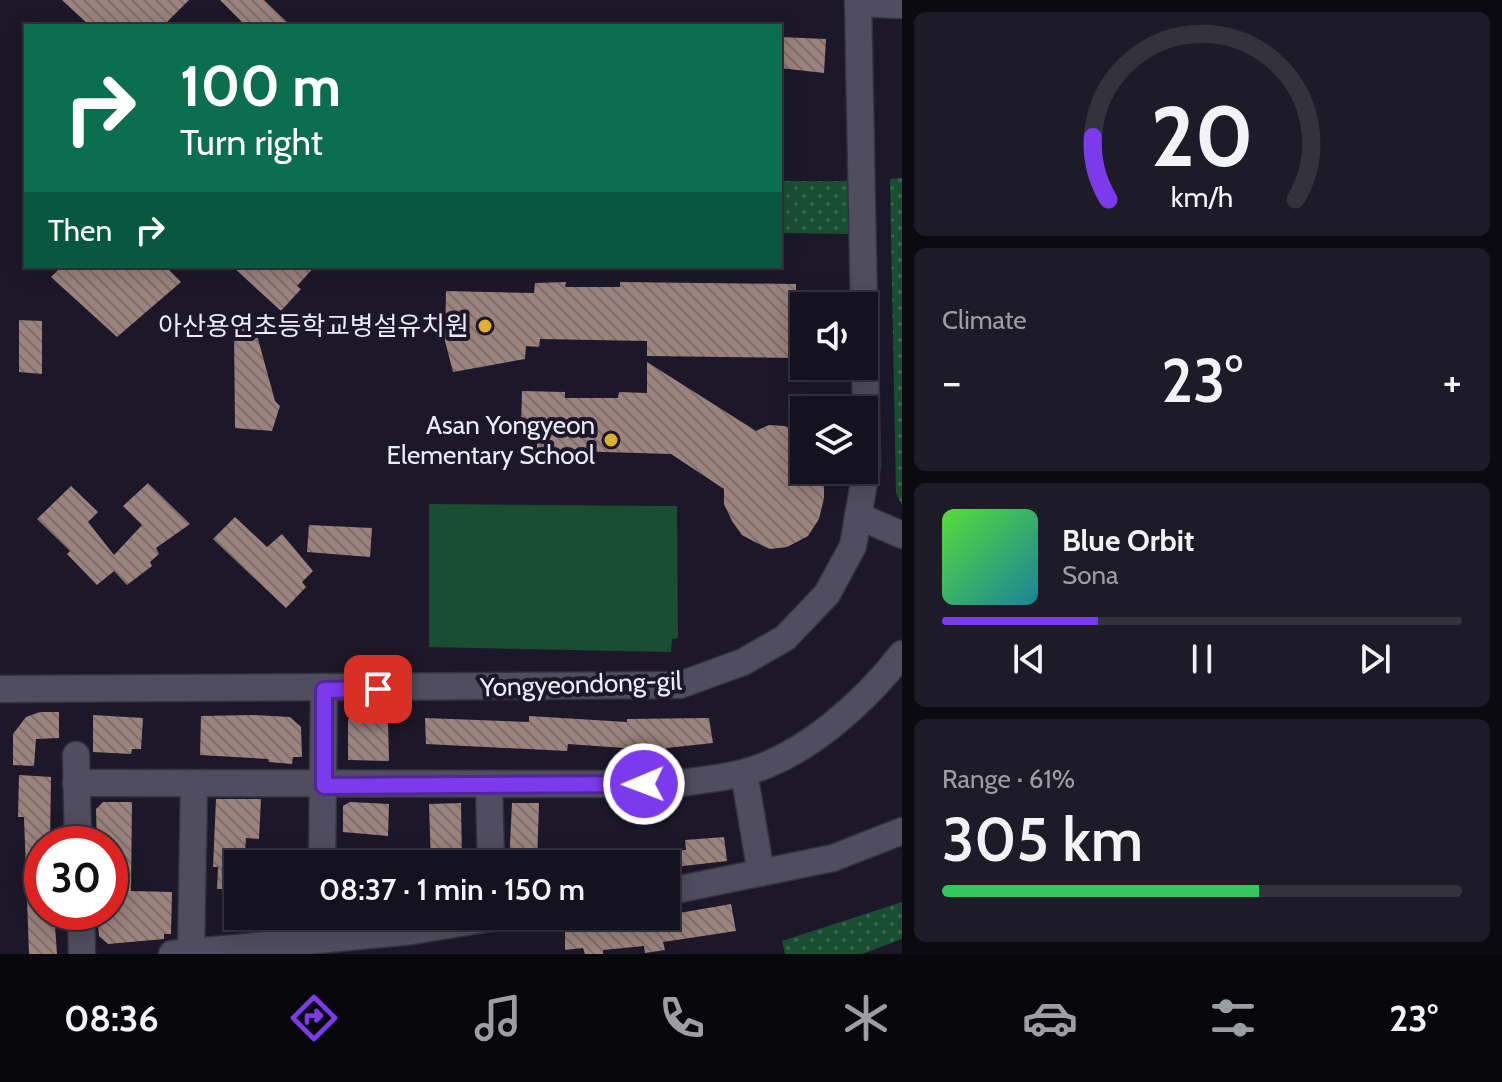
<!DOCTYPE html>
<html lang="en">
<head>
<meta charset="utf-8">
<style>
  :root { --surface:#15121f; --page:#1e1b28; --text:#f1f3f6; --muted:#9d9ea4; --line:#34323d; --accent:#7c3aed }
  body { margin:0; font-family:Cabin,"Noto Sans KR",sans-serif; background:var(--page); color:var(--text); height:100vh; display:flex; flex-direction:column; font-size:30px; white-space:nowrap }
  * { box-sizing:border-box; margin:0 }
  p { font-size:26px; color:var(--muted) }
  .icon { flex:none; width:44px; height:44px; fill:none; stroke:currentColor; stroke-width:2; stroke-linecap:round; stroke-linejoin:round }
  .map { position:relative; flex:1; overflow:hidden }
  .drawer { display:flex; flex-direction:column; gap:12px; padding:12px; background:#0c0a11; width:600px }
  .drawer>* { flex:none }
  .banner { position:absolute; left:24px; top:24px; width:758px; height:244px; border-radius:0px; box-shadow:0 4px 20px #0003,0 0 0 2px var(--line); background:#0b6e4f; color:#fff; overflow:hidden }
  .controls { position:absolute; left:790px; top:292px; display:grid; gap:16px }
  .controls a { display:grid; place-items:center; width:88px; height:88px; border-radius:0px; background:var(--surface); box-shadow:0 4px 20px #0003,0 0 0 2px var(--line); font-size:40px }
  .speed { position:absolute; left:24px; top:826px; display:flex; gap:16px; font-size:40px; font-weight:700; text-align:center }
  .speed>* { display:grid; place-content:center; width:104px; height:104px; border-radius:50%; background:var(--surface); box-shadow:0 4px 20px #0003,0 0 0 2px var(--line); line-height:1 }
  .speed .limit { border:12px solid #d22; background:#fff; color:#111 }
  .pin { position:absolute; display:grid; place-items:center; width:68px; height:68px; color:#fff; margin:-34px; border-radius:16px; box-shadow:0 4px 12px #0006 }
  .me { position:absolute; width:88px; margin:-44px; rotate:269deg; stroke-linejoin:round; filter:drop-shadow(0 0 6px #0008) }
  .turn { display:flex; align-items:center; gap:28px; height:168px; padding:0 24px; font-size:36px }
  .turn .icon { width:104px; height:104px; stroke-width:2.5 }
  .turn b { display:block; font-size:56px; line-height:68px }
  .then { display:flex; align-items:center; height:76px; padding:0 24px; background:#0003; gap:16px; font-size:30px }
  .big { font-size:60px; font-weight:600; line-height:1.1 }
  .drawer .card { flex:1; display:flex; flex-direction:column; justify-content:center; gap:12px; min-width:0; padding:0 28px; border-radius:12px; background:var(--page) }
  .drawer .dial { align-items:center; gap:0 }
  .dial svg { height:208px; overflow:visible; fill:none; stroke:var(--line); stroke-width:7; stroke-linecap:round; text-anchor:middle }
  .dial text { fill:var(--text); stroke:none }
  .song { display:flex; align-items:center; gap:24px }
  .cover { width:96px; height:96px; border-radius:12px; background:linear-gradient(135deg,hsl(110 70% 55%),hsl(190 70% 35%)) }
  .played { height:8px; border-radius:4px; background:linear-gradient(90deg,var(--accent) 30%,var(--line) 30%) }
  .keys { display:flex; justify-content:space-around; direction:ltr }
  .heat { display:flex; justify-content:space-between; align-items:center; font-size:44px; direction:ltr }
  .charge { height:12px; border-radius:6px; background:linear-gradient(90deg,#34c759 61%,var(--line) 0) }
  .trip { position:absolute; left:224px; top:850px; width:456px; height:80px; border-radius:0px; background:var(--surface); box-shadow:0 4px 20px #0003,0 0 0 2px var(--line); font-weight:600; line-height:80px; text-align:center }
  .menu { display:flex; height:128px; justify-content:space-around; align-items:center; background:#08070c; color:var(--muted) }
  .menu .icon { width:56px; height:56px }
  .menu .on { color:var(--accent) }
  .menu b { font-size:36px; color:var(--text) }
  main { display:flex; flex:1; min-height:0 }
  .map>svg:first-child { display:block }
  .grass { fill:url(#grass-dots) }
  .garden { fill:#1a4e33 }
  .building { fill:url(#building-back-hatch) }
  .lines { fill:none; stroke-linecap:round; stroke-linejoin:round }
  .street-casing { stroke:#35323f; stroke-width:29 }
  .street { stroke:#504d60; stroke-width:26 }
  .route-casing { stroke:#51269a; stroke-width:20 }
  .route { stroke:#7c3aed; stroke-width:14 }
  .poi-dot { fill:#dfb133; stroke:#1c1829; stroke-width:3 }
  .labels { text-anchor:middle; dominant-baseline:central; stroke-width:8; stroke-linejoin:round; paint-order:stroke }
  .poi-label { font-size:26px; fill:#edebf6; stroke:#1c1829; text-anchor:end }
  .street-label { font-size:26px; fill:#edebf6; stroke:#1c1829 }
</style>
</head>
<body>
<main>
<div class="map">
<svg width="902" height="954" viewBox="0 0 902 954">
  <defs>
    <pattern id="grass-dots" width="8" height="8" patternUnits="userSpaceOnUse" patternTransform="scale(2)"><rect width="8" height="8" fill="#1a4e33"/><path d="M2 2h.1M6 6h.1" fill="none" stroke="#3c6851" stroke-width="1.8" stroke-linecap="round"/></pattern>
    <pattern id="building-back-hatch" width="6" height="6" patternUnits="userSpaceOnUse" patternTransform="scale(2)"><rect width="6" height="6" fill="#9c837d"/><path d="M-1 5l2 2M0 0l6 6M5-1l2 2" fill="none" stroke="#7e6e6b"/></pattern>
  </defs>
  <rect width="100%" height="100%" fill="#1c1829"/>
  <g class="grass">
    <path d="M902,178V505L896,493L890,179Z"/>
    <path d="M780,181H851V234L780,233Z"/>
    <path d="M902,902V939L862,954H785L782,941Z"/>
  </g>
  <path class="garden" d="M429,504L677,506L678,638L672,639L671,652L429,647Z"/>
  <g class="building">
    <path d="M62,0H189L163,26H90Z"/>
    <path d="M220,0H264L291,26H246Z"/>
    <path d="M780,37L826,39L824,73L780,68Z"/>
    <path d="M62,266H165L181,282L117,337L51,277Z"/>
    <path d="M232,266H315L297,286L301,289L281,311Z"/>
    <path d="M566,282L565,287H620V282L796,284V358L647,356V341L540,339L539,347L526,346L525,359L453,372L445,341L446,291L534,293L535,283Z"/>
    <path d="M19,320L42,321V374L19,372Z"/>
    <path d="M234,327L255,328L275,401L280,406L272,431L235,428Z"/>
    <path d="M647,362L756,431L769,425L785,426L804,435V470H824V498L819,519L808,536L787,547L770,549L753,541L742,535L732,521L724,504V489L671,454L537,450V426H521L522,391L565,392V398H618L619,392L647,393Z"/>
    <path d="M148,483L190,524L156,548L159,554L150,562L152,566L127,585L114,571L97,585L67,554L70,551L37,519L71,486L98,512L88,522L114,555L142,525L123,506Z"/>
    <path d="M235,517L267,547L282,534L313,571L302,582L306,587L286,608L213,539Z"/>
    <path d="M309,525L372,528L370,557L307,552Z"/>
    <path d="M40,712H59V738L36,739L34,766L13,765V734L26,717Z"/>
    <path d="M93,715L143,718L141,749H132L131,754L93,752Z"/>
    <path d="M252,715L290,717L301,727L302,757H293L292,764L269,762L268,759L200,755L201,716Z"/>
    <path d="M529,716L627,722V719L709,718L713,743L666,748V751L568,744L567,751L426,744L425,718L529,722Z"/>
    <path d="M348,719L388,720L389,761L348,760Z"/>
    <path d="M19,775L51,777L50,844H42V912H54L57,954H29L24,817H18Z"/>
    <path d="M216,799H261L259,839L246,838L244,864H238V889H217L218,867H213Z"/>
    <path d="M103,802H132L131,891L172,892L171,934H164V939L108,944L99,936L97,912H110V844H97L96,809Z"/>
    <path d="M350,802L389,804L388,836L343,832V806Z"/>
    <path d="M461,803L462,864H431L429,804Z"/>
    <path d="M512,803H539L537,864H509Z"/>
    <path d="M724,837L727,861L666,868V850H686L685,840Z"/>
    <path d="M731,904L736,931L663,942L665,950L645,953L644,946L603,950V954H585L583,948L565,950V924L596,920L598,927Z"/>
  </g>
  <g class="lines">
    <g class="street-casing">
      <g id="street">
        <path d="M858,3L902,5"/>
        <path d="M858,516L902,535"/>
        <path d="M0,689L680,685L743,662L785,638L827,594L853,546L867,465L858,0"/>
        <path d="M76,755L78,844"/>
        <path d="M744,773L761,873"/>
        <path d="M76,783L675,784C697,780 720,779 742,773C803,758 864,703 902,654"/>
        <path d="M489,786L491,864"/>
        <path d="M322,864L324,690"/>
        <path d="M666,892L833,858L902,831"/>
        <path d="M81,912L82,954"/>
        <path d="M191,951L194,785"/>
        <path d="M172,954L412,931L503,916"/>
      </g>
    </g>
    <use href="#street" class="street"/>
  </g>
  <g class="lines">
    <g class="route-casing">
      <path id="route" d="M378,689L324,690V786L644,784"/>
    </g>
    <use href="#route" class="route"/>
  </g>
  <g class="poi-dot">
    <circle cx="485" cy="326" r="8"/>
    <circle cx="611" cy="440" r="8"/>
  </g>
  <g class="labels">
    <g class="poi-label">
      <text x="469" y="326">아산용연초등학교병설유치원</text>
      <text x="595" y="425">Asan Yongyeon<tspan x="595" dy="30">Elementary School</tspan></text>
    </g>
    <g class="street-label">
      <text transform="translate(581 684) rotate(-2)">Yongyeondong-gil</text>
    </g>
  </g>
</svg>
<div class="controls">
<a><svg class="icon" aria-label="sound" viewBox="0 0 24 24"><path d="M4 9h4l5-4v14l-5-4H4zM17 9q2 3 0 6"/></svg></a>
<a><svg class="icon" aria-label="layers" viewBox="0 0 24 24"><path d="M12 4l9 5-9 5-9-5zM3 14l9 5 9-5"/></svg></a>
</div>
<div class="speed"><div class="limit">30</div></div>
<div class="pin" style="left:378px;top:689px;background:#d93025"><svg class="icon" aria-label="arrive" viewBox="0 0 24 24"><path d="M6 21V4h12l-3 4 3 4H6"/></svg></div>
<svg class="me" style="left:644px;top:784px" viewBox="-20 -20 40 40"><circle r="17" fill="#7c3aed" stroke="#fff" stroke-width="3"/><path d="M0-11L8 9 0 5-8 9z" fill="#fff"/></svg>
<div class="trip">08:37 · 1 min · 150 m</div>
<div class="banner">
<div class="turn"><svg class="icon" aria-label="right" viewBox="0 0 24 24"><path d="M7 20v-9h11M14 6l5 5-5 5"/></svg><div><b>100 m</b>Turn right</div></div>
<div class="then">Then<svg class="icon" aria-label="right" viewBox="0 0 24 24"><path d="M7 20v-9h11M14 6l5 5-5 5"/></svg></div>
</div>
</div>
<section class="drawer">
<div class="card dial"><svg viewBox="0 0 100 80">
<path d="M14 69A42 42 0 1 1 86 69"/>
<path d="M14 69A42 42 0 0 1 8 45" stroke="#7c3aed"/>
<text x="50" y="56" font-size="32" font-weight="700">20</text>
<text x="50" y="72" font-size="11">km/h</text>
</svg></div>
<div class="card"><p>Climate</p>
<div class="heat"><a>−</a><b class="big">23°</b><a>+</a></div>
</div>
<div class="card">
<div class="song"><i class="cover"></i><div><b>Blue Orbit</b><p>Sona</p></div></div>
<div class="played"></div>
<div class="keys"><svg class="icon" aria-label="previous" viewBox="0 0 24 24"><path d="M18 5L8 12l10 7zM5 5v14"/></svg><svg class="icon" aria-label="pause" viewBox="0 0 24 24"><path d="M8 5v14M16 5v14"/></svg><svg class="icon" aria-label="next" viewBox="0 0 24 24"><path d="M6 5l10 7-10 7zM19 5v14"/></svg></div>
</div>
<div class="card"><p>Range · 61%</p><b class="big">305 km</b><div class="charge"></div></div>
</section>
</main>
<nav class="menu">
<b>08:36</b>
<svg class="icon on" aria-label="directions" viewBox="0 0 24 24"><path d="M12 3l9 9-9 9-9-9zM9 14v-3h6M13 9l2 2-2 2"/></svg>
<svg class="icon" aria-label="music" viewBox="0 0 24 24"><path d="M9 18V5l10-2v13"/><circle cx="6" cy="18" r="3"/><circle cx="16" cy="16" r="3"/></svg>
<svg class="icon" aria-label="phone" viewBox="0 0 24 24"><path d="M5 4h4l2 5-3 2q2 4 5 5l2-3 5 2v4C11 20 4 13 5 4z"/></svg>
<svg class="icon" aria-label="climate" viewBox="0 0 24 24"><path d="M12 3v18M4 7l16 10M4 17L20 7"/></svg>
<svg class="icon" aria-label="car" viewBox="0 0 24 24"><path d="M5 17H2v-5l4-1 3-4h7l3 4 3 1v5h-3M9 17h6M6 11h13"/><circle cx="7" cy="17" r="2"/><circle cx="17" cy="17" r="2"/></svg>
<svg class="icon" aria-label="filters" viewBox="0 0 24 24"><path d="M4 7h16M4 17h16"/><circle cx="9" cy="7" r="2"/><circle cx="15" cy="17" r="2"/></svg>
<b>23°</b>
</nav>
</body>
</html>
